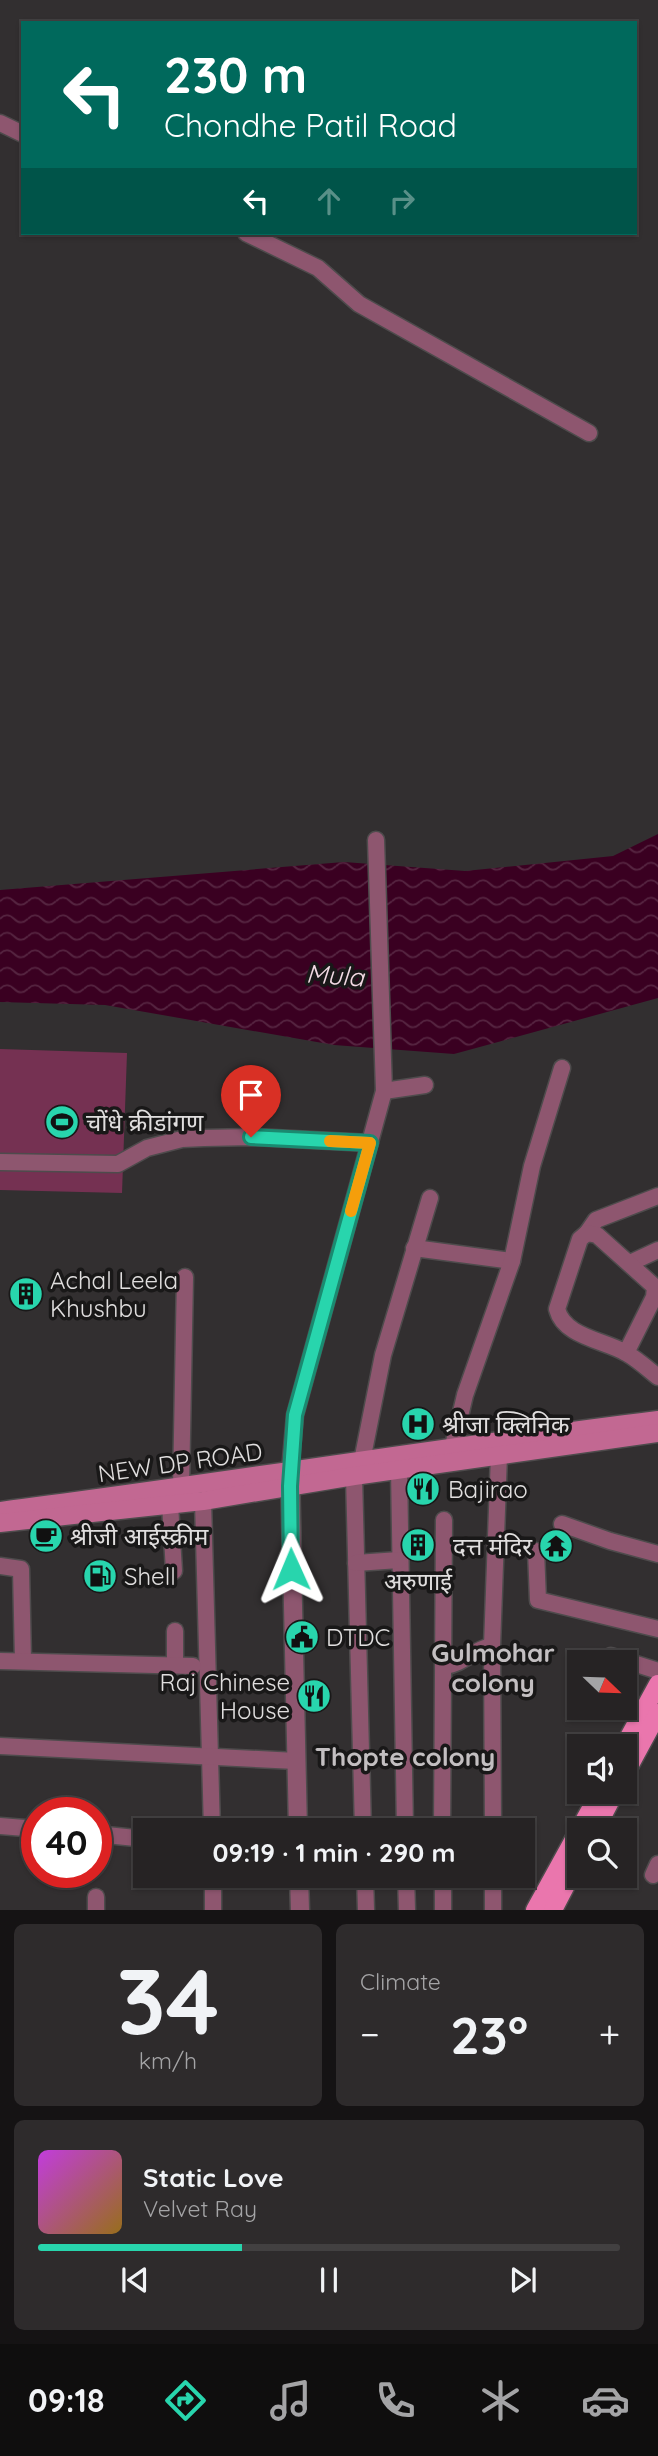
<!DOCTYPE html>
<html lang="en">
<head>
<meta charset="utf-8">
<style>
  :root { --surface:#262324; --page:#2e2b2c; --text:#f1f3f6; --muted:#a4a4a6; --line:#424041; --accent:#28d5ad }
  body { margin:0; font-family:Quicksand,"Noto Sans Devanagari",sans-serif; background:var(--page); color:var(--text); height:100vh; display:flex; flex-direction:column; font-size:26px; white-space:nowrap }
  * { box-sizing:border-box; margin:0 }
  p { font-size:23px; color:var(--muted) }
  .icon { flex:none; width:38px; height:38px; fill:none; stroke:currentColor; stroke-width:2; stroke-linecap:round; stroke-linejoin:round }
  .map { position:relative; height:1910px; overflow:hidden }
  .details { display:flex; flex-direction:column; gap:14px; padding:14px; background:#151314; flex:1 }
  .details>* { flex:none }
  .hud { position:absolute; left:21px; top:21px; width:616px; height:214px; border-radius:0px; box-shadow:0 2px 5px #0004,0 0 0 2px var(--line); background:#00695c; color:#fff; overflow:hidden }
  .needle { width:46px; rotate:113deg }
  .buttons { position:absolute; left:567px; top:1650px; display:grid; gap:14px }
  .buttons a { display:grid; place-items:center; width:70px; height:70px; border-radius:0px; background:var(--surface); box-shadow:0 2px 5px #0004,0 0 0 2px var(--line); font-size:35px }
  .speed { position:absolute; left:21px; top:1797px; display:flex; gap:14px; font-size:35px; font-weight:700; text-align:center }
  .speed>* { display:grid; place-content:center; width:91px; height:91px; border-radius:50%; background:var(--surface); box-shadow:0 2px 5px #0004,0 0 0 2px var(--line); line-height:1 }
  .speed .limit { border:10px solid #d22; background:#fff; color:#111 }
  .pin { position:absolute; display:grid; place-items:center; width:60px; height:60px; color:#fff; margin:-72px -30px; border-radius:50% 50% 50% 0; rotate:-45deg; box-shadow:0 0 7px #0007 }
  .pin .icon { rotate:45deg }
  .me { position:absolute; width:77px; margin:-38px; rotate:359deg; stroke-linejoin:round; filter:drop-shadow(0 0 5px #0008) }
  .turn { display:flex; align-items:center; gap:24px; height:147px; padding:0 28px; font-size:32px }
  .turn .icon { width:91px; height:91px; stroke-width:2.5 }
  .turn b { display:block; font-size:49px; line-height:60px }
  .lanes { display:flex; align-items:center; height:66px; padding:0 28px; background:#0003; justify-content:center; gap:35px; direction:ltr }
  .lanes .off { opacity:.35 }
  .big { font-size:52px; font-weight:800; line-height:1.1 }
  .details .widget { flex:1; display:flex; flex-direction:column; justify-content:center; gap:10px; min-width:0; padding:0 24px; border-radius:10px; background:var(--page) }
  .details .dial { align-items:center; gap:0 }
  .dial b { font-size:91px; line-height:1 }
  .song { display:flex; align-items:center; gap:21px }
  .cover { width:84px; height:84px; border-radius:10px; background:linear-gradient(135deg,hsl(290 70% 55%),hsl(40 70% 35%)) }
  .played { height:7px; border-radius:4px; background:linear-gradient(90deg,var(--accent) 35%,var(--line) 35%) }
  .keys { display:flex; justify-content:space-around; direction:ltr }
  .heat { display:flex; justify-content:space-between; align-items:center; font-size:38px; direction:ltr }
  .details .tiles { flex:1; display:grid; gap:14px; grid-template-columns:1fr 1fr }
  .widget:last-child { grid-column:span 2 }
  .trip { position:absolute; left:133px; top:1818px; width:402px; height:70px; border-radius:0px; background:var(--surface); box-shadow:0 2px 5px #0004,0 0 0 2px var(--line); font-weight:800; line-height:70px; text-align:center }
  .dock { display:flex; height:112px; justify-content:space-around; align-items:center; background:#0f0e0e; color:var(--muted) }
  .dock .icon { width:49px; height:49px }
  .dock .on { color:var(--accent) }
  .dock b { font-size:32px; color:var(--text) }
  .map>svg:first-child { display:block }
  .green { fill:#753152 }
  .water { fill:url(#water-waves) }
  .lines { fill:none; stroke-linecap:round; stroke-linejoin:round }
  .minor-casing { stroke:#4e4b4c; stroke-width:19 }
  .tertiary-casing { stroke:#4e4b4c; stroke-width:21 }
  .secondary-casing { stroke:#4e4b4c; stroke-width:21 }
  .primary-casing { stroke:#4e4b4c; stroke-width:21 }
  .minor { stroke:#8e566f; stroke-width:16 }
  .tertiary { stroke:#8e566f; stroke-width:18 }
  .secondary { stroke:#c26892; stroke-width:18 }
  .primary { stroke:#ea76ad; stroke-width:18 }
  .route-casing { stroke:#1a8a70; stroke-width:18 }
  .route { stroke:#28d5ad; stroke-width:12 }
  .slow { stroke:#f59e0b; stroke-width:12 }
  .labels { text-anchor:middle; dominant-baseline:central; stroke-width:7; stroke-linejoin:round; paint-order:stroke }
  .poi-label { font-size:24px; fill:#e0dede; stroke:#191818; text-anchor:start }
  .street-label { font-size:24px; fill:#e0dede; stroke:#191818 }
  .water-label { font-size:26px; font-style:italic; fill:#f3dae4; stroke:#191818 }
  .neighbourhood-label { font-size:26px; font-weight:bold; fill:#c3bfc1; stroke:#191818 }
</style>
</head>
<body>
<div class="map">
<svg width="658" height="1910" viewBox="0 0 658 1910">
  <defs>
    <pattern id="water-waves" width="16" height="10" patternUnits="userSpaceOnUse" patternTransform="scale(1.75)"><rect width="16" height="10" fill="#3a0021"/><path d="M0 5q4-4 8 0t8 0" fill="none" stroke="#562541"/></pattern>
  </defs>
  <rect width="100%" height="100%" fill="#322f30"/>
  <path class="green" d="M0,1049L127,1053L122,1193L0,1190Z"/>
  <path class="water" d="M658,834V998L454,1054L334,1045L105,1005L0,1002V890L344,862L465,871L613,856Z"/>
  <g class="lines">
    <g class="minor-casing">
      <g id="minor">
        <path d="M0,123L23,134"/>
        <path d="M246,233L318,268L359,304L589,433"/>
        <path d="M384,1091L425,1085"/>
        <path d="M0,1162L118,1164L147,1148L182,1139L204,1138L252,1137L370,1143"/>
        <path d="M587,1233L596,1220L658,1196"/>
        <path d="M414,1248L512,1261"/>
        <path d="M630,1263L658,1250"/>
        <path d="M626,1353L654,1297L655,1287L597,1235L587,1233L580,1239L557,1309C564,1337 604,1340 626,1353C637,1359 648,1369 658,1377"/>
        <path d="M453,1446L465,1395L512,1261L532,1166L562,1068"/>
        <path d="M362,1461L383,1355L430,1198"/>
        <path d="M399,1469L405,1830"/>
        <path d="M290,1471L295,1415L384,1091L376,840"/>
        <path d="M354,1476L363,1830"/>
        <path d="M181,1487L185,1277"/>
        <path d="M203,1501L212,1830"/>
        <path d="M170,1504L174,1571"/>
        <path d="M562,1524L610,1541L658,1554"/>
        <path d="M536,1551L538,1600L658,1629"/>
        <path d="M356,1563L399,1560"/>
        <path d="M0,1566L21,1569L23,1661"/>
        <path d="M175,1631V1665"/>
        <path d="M611,1656L658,1671"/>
        <path d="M0,1661L193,1666"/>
        <path d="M445,1666C463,1664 474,1649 492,1646"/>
        <path d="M0,1746L296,1761"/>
        <path d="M0,1826L37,1829"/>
        <path d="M442,1830L444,1520"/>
        <path d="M493,1830L492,1646L499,1455"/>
        <path d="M96,1834L136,1838"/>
        <path d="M653,1875L658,1864"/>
        <path d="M213,1876V1910"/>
        <path d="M365,1876L366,1910"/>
        <path d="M406,1876L407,1910"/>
        <path d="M443,1876V1910"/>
        <path d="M493,1876V1910"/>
        <path d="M96,1897V1910"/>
      </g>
    </g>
    <g class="tertiary-casing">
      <g id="tertiary">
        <path d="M290,1471L298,1830"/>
        <path d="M299,1876L300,1910"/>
      </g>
    </g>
    <g class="secondary-casing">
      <g id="secondary">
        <path d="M0,1511C220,1483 438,1447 658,1420"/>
        <path d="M0,1523L203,1501L354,1476L658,1433"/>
      </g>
    </g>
    <g class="primary-casing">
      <g id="primary">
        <path d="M624,1746L658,1684"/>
        <path d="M625,1774L658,1713"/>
        <path d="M595,1830L615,1792"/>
        <path d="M535,1910L600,1792"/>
        <path d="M553,1910L579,1860"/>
      </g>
    </g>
    <use href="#minor" class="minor"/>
    <use href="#tertiary" class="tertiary"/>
    <use href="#secondary" class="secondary"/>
    <use href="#primary" class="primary"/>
  </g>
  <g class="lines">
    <g class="route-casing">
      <path id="route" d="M251,1137L370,1143L295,1415L290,1486L291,1569"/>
    </g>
    <use href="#route" class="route"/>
    <path class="slow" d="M330,1141L370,1143L351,1211"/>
  </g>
  <defs>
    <g id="stadium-disc" transform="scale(1.75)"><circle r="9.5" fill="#28d5ad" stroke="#191818"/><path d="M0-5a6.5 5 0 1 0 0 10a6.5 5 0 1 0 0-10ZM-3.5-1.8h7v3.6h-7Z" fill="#111"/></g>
    <g id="building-disc" transform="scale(1.75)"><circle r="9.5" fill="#28d5ad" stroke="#191818"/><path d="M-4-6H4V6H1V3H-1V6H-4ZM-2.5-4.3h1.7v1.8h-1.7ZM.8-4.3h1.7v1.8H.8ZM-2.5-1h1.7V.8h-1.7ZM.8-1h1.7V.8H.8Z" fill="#111"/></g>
    <g id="hospital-disc" transform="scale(1.75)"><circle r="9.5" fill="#28d5ad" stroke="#191818"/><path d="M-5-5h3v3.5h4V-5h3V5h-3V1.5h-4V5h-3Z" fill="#111"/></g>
    <g id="restaurant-disc" transform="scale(1.75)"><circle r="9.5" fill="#28d5ad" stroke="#191818"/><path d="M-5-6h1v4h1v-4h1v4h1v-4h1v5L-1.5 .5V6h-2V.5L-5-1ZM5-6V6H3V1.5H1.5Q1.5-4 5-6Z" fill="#111"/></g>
    <g id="cafe-disc" transform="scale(1.75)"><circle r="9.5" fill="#28d5ad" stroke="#191818"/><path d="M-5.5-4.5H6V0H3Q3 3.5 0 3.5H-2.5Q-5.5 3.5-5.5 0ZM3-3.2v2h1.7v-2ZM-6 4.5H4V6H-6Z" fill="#111"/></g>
    <g id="temple-disc" transform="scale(1.75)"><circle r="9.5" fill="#28d5ad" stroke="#191818"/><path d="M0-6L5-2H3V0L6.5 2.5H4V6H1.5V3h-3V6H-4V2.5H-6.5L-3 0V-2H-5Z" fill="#111"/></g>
    <g id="fuel-disc" transform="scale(1.75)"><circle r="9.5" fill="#28d5ad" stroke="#191818"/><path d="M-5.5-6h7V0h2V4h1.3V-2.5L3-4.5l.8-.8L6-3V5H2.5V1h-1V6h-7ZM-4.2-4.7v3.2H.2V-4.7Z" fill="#111"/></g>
    <g id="civic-disc" transform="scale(1.75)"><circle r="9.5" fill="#28d5ad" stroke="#191818"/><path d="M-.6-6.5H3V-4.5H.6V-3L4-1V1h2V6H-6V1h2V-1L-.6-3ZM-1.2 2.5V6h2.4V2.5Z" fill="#111"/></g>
  </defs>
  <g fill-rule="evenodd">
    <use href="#stadium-disc" x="62" y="1122"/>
    <use href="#building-disc" x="26" y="1294"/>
    <use href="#hospital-disc" x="418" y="1424"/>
    <use href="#restaurant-disc" x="423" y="1489"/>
    <use href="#cafe-disc" x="46" y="1536"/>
    <use href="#building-disc" x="418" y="1545"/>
    <use href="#temple-disc" x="556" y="1546"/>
    <use href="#fuel-disc" x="100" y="1576"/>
    <use href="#civic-disc" x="302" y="1637"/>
    <use href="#restaurant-disc" x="314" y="1696"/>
  </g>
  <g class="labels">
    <g class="poi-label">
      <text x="86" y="1122">चोंधे क्रीडांगण</text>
      <text x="50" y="1280">Achal Leela<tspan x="50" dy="28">Khushbu</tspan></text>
      <text x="442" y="1424">श्रीजा क्लिनिक</text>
      <text x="448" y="1489">Bajirao</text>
      <text x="70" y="1536">श्रीजी आईस्क्रीम</text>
      <text x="532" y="1546" text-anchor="end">दत्त मंदिर</text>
      <text x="124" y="1576">Shell</text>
      <text x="418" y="1581" text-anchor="middle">अरुणाई</text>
      <text x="326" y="1637">DTDC</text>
      <text x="290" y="1682" text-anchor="end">Raj Chinese<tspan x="290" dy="28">House</tspan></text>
    </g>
    <g class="street-label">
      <text transform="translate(180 1462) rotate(-8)">NEW DP ROAD</text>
    </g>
    <g class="water-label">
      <text transform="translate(335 975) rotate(4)">Mula</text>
    </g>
    <g class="neighbourhood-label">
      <text x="493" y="1652">Gulmohar<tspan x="493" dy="30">colony</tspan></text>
      <text x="405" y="1756">Thopte colony</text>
    </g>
  </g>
</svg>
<div class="buttons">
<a><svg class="needle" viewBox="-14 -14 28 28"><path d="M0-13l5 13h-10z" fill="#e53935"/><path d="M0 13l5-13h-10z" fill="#a4a4a6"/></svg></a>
<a><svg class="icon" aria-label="sound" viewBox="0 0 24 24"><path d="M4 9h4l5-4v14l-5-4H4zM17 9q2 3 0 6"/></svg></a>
<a><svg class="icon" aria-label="search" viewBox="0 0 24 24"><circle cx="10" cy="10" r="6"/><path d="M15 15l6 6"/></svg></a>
</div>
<div class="speed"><div class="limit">40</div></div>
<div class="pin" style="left:251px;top:1137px;background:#d93025"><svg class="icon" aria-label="arrive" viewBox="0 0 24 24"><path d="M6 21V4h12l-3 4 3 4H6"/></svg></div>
<svg class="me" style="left:291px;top:1569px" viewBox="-20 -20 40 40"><path d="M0-17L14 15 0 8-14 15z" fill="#28d5ad" stroke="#fff" stroke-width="4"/></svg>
<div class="trip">09:19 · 1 min · 290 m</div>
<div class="hud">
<div class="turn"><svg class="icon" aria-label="left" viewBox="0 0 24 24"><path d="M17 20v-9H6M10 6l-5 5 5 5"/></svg><div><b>230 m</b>Chondhe Patil Road</div></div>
<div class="lanes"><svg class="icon" aria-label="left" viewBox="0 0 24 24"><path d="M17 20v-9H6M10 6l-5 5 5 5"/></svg><svg class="icon off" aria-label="ahead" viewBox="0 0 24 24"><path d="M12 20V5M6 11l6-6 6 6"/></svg><svg class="icon off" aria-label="right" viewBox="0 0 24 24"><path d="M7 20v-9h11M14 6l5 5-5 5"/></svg></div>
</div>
</div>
<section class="details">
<div class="tiles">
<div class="widget dial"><b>34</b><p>km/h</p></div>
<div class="widget"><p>Climate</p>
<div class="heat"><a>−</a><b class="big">23°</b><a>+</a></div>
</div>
<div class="widget">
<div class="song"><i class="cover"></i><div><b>Static Love</b><p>Velvet Ray</p></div></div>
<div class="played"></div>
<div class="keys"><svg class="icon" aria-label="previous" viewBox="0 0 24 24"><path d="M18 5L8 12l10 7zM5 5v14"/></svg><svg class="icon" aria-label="pause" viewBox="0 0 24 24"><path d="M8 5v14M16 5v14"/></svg><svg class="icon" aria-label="next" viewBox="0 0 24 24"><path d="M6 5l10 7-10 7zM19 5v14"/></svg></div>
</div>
</div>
</section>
<nav class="dock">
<b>09:18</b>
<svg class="icon on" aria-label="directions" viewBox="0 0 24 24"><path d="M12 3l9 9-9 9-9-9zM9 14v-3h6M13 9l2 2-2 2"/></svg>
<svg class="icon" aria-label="music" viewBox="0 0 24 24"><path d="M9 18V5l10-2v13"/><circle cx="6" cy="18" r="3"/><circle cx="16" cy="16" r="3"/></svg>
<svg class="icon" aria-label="phone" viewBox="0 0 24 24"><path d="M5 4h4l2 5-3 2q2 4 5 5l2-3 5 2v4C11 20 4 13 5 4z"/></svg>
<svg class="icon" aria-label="climate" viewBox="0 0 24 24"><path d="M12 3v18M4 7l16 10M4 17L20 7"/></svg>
<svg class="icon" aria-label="car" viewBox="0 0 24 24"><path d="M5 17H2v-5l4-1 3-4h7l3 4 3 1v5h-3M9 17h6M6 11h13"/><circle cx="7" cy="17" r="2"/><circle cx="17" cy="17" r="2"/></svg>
</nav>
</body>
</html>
